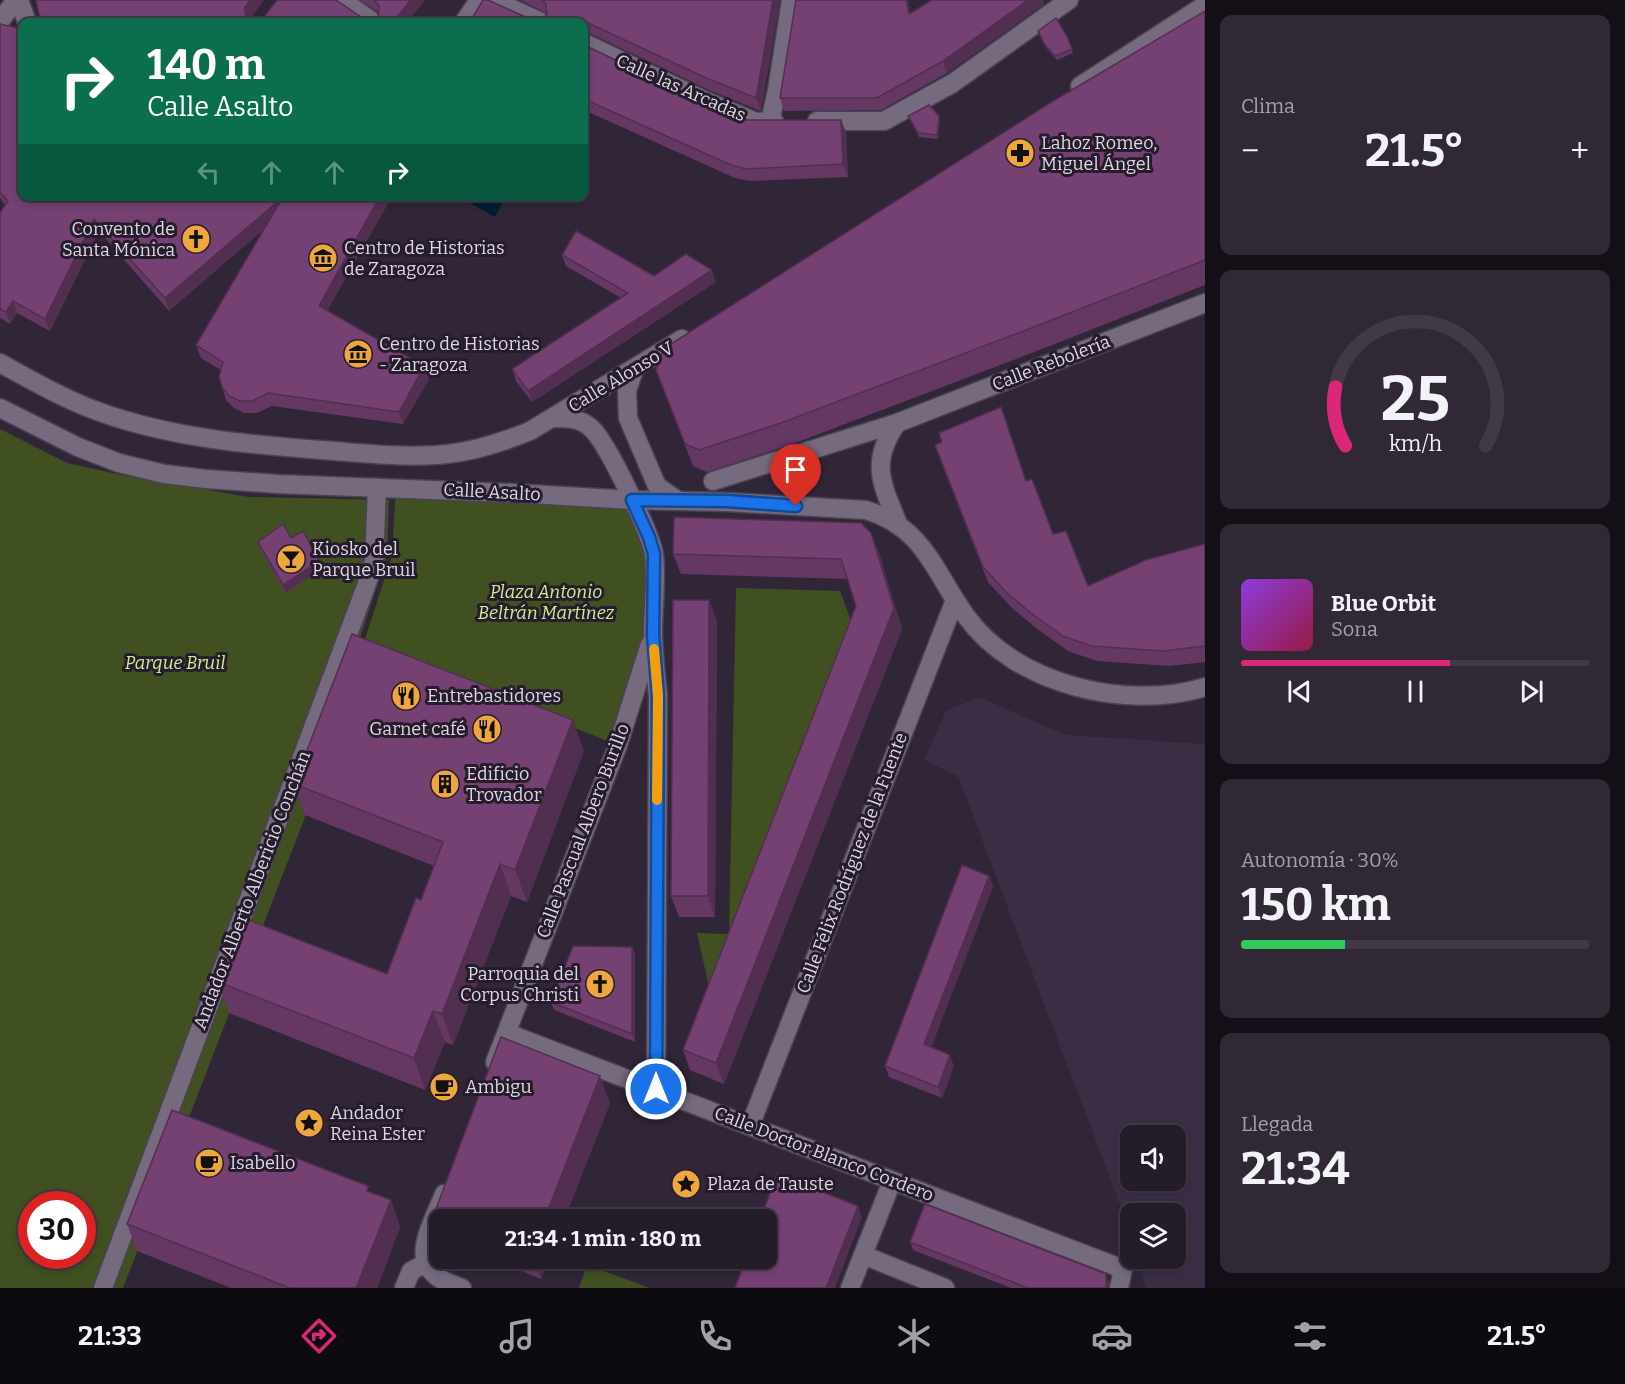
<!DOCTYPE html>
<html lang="es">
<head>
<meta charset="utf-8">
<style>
  :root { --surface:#241c29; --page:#302935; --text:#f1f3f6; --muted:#a3a1a8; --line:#413a46; --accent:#db2777 }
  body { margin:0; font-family:Bitter,serif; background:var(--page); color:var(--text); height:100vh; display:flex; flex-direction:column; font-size:22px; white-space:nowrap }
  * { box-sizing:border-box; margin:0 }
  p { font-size:20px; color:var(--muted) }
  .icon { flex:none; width:33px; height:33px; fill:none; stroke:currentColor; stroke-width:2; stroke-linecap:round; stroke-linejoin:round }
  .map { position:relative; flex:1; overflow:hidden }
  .details { display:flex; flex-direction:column; gap:15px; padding:15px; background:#140f17; width:420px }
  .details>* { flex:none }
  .top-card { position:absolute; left:18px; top:18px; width:570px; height:183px; border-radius:12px; box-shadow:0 3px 9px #0003,0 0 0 2px var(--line); background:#0b6e4f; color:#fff; overflow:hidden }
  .buttons { position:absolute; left:1120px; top:1125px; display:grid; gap:12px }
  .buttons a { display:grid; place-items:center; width:66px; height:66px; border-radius:12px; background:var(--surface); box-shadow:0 3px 9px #0003,0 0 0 2px var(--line); font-size:30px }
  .speed { position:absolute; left:18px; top:1191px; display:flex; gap:12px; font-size:30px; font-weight:700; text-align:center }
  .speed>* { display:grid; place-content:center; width:78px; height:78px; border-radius:50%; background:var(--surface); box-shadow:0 3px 9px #0003,0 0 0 2px var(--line); line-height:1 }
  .speed .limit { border:9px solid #d22; background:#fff; color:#111 }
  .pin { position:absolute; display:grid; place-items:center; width:51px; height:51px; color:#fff; margin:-62px -26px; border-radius:50% 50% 50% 0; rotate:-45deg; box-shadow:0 0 6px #0007 }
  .pin .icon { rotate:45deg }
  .me { position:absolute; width:66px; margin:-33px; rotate:0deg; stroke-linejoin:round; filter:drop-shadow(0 0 4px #0008) }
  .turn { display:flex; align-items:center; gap:21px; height:126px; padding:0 30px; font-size:27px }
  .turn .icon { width:78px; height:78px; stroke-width:2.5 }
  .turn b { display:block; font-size:42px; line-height:51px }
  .lanes { display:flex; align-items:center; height:57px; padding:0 30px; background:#0003; justify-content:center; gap:30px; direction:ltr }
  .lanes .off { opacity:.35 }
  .big { font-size:45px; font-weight:700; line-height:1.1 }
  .details .widget { flex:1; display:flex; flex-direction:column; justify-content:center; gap:9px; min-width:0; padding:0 21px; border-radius:12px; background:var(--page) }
  .details .dial { align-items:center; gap:0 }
  .dial svg { height:156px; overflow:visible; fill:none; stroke:var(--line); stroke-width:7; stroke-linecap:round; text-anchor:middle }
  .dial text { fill:var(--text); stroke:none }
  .song { display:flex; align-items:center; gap:18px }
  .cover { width:72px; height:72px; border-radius:9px; background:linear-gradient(135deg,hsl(270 70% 55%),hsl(340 70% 35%)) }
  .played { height:6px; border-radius:3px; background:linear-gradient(90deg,var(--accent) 60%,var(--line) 60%) }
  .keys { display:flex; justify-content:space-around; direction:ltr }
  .heat { display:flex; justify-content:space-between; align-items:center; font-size:33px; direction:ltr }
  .charge { height:9px; border-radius:4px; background:linear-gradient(90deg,#34c759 30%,var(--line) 0) }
  .trip { position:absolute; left:429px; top:1209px; width:348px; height:60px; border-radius:12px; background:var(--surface); box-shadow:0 3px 9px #0003,0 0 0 2px var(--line); font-weight:700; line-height:60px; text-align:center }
  .dock { display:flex; height:96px; justify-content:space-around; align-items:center; background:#0e0b10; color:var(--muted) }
  .dock .icon { width:42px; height:42px }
  .dock .selected { color:var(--accent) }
  .dock b { font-size:27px; color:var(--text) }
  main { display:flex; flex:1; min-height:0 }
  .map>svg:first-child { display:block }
  .built { fill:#3b2e44; fill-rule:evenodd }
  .green { fill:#415021; fill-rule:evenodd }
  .water { fill:#001d35 }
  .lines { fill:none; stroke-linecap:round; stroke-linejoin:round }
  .street-casing { stroke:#4b4351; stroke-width:21 }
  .secondary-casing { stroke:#4b4351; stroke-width:21 }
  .street { stroke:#756a7e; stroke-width:18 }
  .secondary { stroke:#756a7e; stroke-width:18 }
  .wall { fill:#653863 }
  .shaded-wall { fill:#522e50 }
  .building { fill:#754173; stroke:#522e50; stroke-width:1.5 }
  .route-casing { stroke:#114b97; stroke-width:15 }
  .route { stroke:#1a73e8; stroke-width:10 }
  .slow { stroke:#f59e0b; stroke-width:10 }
  .labels { text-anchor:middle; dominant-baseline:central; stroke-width:6; stroke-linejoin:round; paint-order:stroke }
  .street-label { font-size:18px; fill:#ddd7e2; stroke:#261c2d }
  .poi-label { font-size:18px; fill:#ddd7e2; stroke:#261c2d; text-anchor:start }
  .park-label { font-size:18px; font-style:italic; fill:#cdf08c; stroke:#261c2d }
</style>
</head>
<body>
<main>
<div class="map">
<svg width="1205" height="1288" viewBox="0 0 1205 1288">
  <rect width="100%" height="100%" fill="#302637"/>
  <path class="built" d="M979,697L1066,735L1205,744V1288H1146L1137,1259L1176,1258V1214H1131V1238L1122,1210L958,776L924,760L946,711ZM1131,1136H1176V1180H1131Z"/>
  <g class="green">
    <path d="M0,429L67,463L126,476L249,497L389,500L387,555L356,650L363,667L123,1288H0ZM32,1204H82V1256H32Z"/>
    <path d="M396,488L632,500L649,537L653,635L618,745L363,645L392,556Z"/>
    <path d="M736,588L840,591L853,626L712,1000L697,933L729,934Z"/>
    <path d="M587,1265L650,1288H579Z"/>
  </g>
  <path class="water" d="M459,197L506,196V197L495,217Z"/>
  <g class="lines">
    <g class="street-casing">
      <g id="street">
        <path d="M19,0L27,22"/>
        <path d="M342,0L373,22"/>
        <path d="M493,0L541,22"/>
        <path d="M0,21L16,0"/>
        <path d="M464,22L479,0"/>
        <path d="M584,43L704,100L756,122L774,121"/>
        <path d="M817,121H884L953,83L1069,0"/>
        <path d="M770,122L777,90L791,0"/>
        <path d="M634,370L627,391L628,418L657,486L677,500"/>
        <path d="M553,418C567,418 580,418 591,428C607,442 651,534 654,555C657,580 653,607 653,632C653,653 656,675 658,696L656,1089"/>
        <path d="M897,423C869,463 882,484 899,526"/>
        <path d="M713,481L897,423L1205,303"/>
        <path d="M507,1033L1123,1269L1119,1288"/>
        <path d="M495,1062L618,745L650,644"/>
        <path d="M750,1126L955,600"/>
        <path d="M444,1194C436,1216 412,1253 433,1273C440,1281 452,1284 462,1288"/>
        <path d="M863,1255L945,1288"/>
        <path d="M103,1288L365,589L374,562L377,488"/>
        <path d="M404,1288L411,1271L426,1263"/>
        <path d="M850,1288L892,1181"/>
      </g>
    </g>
    <g class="secondary-casing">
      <g id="secondary">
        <path d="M1080,86L1205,5"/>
        <path d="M0,363C31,380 64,399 97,411C173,439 255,445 334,451C371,454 410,458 447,454C476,451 503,442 530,431L682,339"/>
        <path d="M0,408L78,447L119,463L164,474L206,479L278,484L513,493L632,500L727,502L866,510C925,528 934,572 966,616C1015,685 1127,711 1205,687"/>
      </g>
    </g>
    <use href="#street" class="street"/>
    <use href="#secondary" class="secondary"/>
  </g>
  <g class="wall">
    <path d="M36,0H264L250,18L253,21H367L374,20L378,16V12L360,0H425L407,22H41Z"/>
    <path d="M520,0H780L761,111L709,90L589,33L584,32V22H470L543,19L547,14V13Z"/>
    <path d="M796,0H908L910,13L1044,4L947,73L881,110L784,111L780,98Z"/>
    <path d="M1205,11V285L1042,349L790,445L707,472L693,466L656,370Z"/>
    <path d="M0,24L22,196L391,198L327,311L424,366L429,379L403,424L272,406L257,413H244L234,408L226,400L222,387L221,370L201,358L196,345L264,229L169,311L99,231L50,331L17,313L10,324L0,318V213L5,205L0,198Z"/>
    <path d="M1038,31L1067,36L1073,53L1057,60L1047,49Z"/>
    <path d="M584,45L695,98L747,120H841L846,133L848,177L750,181L735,178L584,110Z"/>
    <path d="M908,116L940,119L938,139L919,137Z"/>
    <path d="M562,255L654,276L716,282L532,402L516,381L512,369L621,298L566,266Z"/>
    <path d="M940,460L1027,481L1053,534L1088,586L1205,544V662L1169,666L1097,661L1068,651L1036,628L1012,608L988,582Z"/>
    <path d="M291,538L322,569L285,593L261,550L258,542Z"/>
    <path d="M879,553L902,629L724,1084L690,1070L683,1050L856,606L848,579L681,574L673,554Z"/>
    <path d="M717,621L715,917H679L671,896Z"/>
    <path d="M584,751L527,902L511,896L453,1045L445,1042L425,1090L229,1013L218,982L387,974L421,900L434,866L305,815L294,784Z"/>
    <path d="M989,876L993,887L931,1047L954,1066L942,1098L889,1077L885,1066Z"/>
    <path d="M632,947L635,954V1042L554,1010L551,1002Z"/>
    <path d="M610,1103L564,1220H440V1230L434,1214Z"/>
    <path d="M370,1192L391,1200L400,1227L377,1288H231L137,1251L127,1224Z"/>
    <path d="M910,1242L1109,1282V1288H1011L913,1250Z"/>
    <path d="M489,1258H549L541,1279Z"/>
  </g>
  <g class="shaded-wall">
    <path d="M250,0H264L249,20L245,14V7Z"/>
    <path d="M411,0H425L407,22H393Z"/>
    <path d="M773,0H780L761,111L756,98Z"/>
    <path d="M906,0H908L913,26L909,14Z"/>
    <path d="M1028,0H1043L1044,4L947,73L943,61Z"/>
    <path d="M939,116L940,119L938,139L937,135Z"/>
    <path d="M841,120L846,133L848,177L843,164Z"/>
    <path d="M380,196H391V198L323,318L319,306Z"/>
    <path d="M283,197L287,209L169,311L165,298Z"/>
    <path d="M94,219L99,231L50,331L45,319Z"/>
    <path d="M712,270L716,282L532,402L528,391Z"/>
    <path d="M13,301L17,313L10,324L6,312Z"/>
    <path d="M424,366L429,379L403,424L399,412Z"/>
    <path d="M871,533L879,553L902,629L724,1084L716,1063L894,608Z"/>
    <path d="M319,561L322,569L285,593L283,585Z"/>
    <path d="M709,600L717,621L715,917L708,896Z"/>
    <path d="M573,720L584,751L527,902L515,870Z"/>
    <path d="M500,864L511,896L453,1045L442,1014Z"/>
    <path d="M989,876L993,887L928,1056L924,1044Z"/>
    <path d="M632,947L635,954V1042L632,1034Z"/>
    <path d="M433,1011L445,1042L425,1090L414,1058Z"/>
    <path d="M950,1055L954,1066L942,1098L938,1087Z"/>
    <path d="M600,1076L610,1103L564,1220H544Z"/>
    <path d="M391,1200L400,1227L377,1288H356Z"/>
    <path d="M858,1206L862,1217L835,1288H826Z"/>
    <path d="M534,1258H549L541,1279Z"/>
    <path d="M1106,1274L1109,1282V1288H1106Z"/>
  </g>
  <g class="building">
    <path d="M36,0H250L245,7V14L253,21L259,20L264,17L277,0H336L367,21L374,20L378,16L379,6L374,0H411L393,22H41Z"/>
    <path d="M483,0H488L532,20L543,19L547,14L546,4L542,0H773L756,98L704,77L584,21L578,20L574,22H470Z"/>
    <path d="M796,0H906L909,14L932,0H1028L943,61L877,98H780Z"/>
    <path d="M1205,11V260L1034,327L781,423L699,450L685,444L656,370L663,349L1050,103Z"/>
    <path d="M1056,18L1067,36L1072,49L1055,56L1045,45L1038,31Z"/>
    <path d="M0,24L22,29V196H380L319,306L424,366L399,412L268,393L252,401H240L229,396L222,387L219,376L223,362L196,345L283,197L165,298L94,219L45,319L13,301L6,312L0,309V213L8,201L0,192Z"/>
    <path d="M584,45L695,98L747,120H841L843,164L746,169L731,165L584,99Z"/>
    <path d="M929,105L939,116L937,135L918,133L908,116Z"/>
    <path d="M576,231L654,276L686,254L712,270L528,391L512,369L628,293L562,255Z"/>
    <path d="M1001,407L1026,481L1032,479L1053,534L1066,531L1088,586L1146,560L1205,544V646L1163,651L1091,646L1063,636L1031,613L1007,593L983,567L935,445L942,442L939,433Z"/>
    <path d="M674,517L861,523L871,533L894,608L716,1063L683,1050L856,606L841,559L673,554Z"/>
    <path d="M283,524L291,538L303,531L319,561L283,585L258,542Z"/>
    <path d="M673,600H709L708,896H671Z"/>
    <path d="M352,634L573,720L515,870L500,864L442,1014L433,1011L414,1058L218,982L243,918L387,974L416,898L421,900L443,842L294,784Z"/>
    <path d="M962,865L989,876L924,1044L950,1055L938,1087L885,1066Z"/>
    <path d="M573,946L632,947V1034L551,1002Z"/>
    <path d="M501,1037L600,1076L544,1220H448L434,1214Z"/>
    <path d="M172,1110L368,1186L367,1191L391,1200L356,1288H290L127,1224Z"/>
    <path d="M777,1174L858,1206L826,1288H735L746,1258H766V1220H760Z"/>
    <path d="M925,1204L1106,1274V1288H1028L910,1242Z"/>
  </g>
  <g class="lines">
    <g class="route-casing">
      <path id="route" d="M656,1089L658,696L653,635L654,554L649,537L632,500L727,501L796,506"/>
    </g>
    <use href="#route" class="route"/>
    <path class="slow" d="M654,649L658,696L657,800"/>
  </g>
  <defs>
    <g id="pharmacy-disc" transform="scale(1.5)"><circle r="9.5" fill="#efa73d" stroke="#261c2d"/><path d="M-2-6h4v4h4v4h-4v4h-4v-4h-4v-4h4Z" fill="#111"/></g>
    <g id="church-disc" transform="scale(1.5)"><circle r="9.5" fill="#efa73d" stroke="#261c2d"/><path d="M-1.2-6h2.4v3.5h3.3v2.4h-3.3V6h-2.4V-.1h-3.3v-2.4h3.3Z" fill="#111"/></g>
    <g id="museum-disc" transform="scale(1.5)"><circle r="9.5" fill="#efa73d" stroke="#261c2d"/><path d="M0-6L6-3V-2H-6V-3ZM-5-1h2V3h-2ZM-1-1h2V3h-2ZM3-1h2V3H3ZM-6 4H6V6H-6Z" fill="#111"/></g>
    <g id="bar-disc" transform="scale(1.5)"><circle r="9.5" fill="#efa73d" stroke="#261c2d"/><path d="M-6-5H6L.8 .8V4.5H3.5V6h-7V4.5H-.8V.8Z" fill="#111"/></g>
    <g id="restaurant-disc" transform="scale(1.5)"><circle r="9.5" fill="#efa73d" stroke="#261c2d"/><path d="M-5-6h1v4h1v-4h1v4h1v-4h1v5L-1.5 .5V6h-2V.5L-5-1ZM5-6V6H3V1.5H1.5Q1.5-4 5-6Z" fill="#111"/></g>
    <g id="building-disc" transform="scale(1.5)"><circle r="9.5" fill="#efa73d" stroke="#261c2d"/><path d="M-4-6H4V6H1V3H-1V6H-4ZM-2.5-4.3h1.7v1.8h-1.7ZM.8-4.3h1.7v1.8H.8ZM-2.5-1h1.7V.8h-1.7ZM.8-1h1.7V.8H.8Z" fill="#111"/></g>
    <g id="cafe-disc" transform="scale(1.5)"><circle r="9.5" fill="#efa73d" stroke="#261c2d"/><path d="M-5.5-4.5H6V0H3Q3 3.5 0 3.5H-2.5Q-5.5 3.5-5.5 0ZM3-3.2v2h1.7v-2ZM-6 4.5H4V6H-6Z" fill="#111"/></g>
    <g id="sight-disc" transform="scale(1.5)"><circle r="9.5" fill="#efa73d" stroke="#261c2d"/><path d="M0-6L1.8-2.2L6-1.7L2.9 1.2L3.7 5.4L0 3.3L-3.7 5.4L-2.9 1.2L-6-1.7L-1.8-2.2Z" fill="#111"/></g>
  </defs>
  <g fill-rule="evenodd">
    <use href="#pharmacy-disc" x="1020" y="153"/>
    <use href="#church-disc" x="196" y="239"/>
    <use href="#museum-disc" x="323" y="258"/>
    <use href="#museum-disc" x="358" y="354"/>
    <use href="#bar-disc" x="291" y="559"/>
    <use href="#restaurant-disc" x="406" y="696"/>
    <use href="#restaurant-disc" x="487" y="729"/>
    <use href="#building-disc" x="445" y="784"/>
    <use href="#church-disc" x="600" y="984"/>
    <use href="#cafe-disc" x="444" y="1087"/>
    <use href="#sight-disc" x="309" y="1123"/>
    <use href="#cafe-disc" x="209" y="1163"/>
    <use href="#sight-disc" x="686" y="1184"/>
  </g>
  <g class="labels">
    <g class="street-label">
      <text transform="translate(681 88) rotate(24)">Calle las Arcadas</text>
      <text transform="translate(1051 363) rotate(-21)">Calle Rebolería</text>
      <text transform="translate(621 377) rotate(-31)">Calle Alonso V</text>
      <text transform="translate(492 492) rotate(3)">Calle Asalto</text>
      <text transform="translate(583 831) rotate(-69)">Calle Pascual Albero Burillo</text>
      <text transform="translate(852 863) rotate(-69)">Calle Félix Rodríguez de la Fuente</text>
      <text transform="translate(252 890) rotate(-69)">Andador Alberto Albericio Conchán</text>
      <text transform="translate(824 1154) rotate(21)">Calle Doctor Blanco Cordero</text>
    </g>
    <g class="poi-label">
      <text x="1041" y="143">Lahoz Romeo,<tspan x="1041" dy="21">Miguel Ángel</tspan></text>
      <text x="175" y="229" text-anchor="end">Convento de<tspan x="175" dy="21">Santa Mónica</tspan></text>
      <text x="344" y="248">Centro de Historias<tspan x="344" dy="21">de Zaragoza</tspan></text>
      <text x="379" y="344">Centro de Historias<tspan x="379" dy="21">- Zaragoza</tspan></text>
      <text x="312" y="549">Kiosko del<tspan x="312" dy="21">Parque Bruil</tspan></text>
      <text x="427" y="696">Entrebastidores</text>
      <text x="466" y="729" text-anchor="end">Garnet café</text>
      <text x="466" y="774">Edificio<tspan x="466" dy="21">Trovador</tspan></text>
      <text x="579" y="974" text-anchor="end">Parroquia del<tspan x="579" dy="21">Corpus Christi</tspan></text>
      <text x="465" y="1087">Ambigu</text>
      <text x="330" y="1113">Andador<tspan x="330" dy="21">Reina Ester</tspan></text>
      <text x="230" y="1163">Isabello</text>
      <text x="707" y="1184">Plaza de Tauste</text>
    </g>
    <g class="park-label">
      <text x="546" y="592">Plaza Antonio<tspan x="546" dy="21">Beltrán Martínez</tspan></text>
      <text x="175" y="663">Parque Bruil</text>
    </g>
  </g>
</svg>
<div class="buttons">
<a><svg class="icon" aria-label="sound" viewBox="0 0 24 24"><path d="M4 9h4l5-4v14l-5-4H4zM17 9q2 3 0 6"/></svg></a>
<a><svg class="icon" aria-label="layers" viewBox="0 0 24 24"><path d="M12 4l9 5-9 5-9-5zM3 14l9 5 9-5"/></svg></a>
</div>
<div class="speed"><div class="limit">30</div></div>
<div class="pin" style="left:796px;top:506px;background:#d93025"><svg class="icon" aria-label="arrive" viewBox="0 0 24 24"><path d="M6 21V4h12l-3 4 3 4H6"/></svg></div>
<svg class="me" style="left:656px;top:1089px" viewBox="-20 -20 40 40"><circle r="17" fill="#1a73e8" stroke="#fff" stroke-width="3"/><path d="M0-11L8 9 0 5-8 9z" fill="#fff"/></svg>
<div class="trip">21:34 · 1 min · 180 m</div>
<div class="top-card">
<div class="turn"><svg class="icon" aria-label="right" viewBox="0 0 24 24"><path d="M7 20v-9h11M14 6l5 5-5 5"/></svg><div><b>140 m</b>Calle Asalto</div></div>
<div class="lanes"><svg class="icon off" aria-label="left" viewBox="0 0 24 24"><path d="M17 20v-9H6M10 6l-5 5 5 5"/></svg><svg class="icon off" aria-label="ahead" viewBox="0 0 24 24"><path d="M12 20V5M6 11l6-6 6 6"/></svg><svg class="icon off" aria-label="ahead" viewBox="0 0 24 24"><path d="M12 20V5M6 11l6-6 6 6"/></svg><svg class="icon" aria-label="right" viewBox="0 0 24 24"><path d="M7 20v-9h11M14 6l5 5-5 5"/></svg></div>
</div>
</div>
<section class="details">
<div class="widget"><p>Clima</p>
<div class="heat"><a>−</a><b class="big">21.5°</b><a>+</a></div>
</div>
<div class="widget dial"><svg viewBox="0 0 100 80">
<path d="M14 69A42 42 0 1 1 86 69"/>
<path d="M14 69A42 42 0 0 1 9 39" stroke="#db2777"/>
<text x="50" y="56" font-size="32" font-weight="700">25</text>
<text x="50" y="72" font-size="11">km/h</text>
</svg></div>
<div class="widget">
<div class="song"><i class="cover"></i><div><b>Blue Orbit</b><p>Sona</p></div></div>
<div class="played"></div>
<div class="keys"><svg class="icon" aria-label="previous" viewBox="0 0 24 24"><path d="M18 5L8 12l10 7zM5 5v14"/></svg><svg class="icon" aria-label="pause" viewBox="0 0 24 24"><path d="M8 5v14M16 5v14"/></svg><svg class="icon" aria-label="next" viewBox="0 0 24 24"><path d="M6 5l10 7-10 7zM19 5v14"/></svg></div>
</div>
<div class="widget"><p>Autonomía · 30%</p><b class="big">150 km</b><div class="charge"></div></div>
<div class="widget"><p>Llegada</p><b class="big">21:34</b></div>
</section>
</main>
<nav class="dock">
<b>21:33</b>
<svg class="icon selected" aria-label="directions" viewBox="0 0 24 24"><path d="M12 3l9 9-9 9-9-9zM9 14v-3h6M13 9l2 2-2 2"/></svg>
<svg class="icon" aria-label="music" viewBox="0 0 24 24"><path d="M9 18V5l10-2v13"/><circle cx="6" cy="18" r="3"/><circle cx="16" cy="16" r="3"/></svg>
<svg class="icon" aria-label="phone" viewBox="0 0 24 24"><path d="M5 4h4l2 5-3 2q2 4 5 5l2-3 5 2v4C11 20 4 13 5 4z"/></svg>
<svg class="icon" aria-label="climate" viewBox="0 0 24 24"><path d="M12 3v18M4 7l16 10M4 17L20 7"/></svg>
<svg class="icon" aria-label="car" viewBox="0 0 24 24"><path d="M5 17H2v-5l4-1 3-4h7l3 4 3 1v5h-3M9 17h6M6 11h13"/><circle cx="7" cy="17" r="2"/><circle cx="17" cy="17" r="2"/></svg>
<svg class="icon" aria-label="filters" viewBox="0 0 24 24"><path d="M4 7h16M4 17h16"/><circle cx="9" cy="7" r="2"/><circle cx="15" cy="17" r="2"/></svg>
<b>21.5°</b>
</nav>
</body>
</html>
